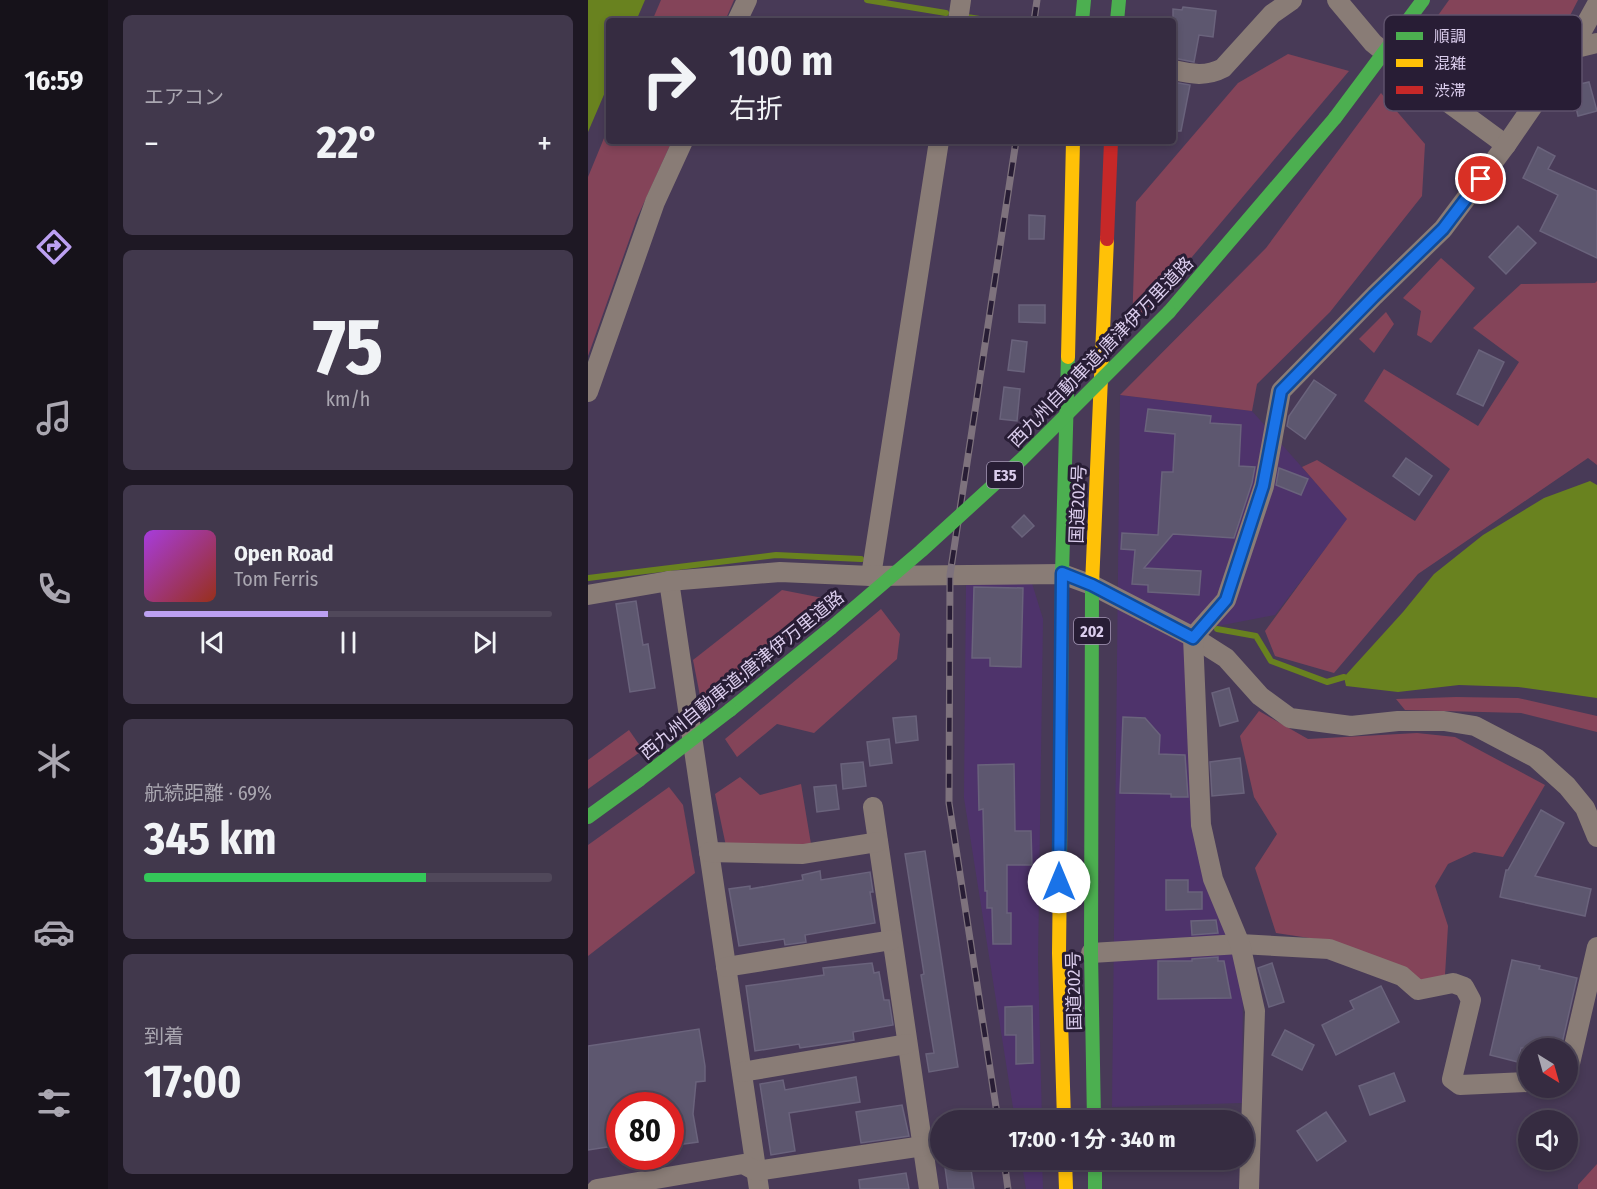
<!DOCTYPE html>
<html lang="ja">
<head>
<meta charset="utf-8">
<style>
  :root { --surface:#362c41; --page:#41384c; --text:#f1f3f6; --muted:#aaa7b1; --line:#50485a; --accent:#bca0f2 }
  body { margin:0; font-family:"Fira Sans Condensed","Noto Sans JP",sans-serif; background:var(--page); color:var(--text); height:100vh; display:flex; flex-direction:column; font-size:22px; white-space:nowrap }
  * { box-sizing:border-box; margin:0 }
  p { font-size:20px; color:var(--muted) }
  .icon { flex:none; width:33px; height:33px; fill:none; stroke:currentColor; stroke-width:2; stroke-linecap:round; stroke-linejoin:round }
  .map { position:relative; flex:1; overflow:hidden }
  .details { display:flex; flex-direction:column; gap:15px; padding:15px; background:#1e1824; width:480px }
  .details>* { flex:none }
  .guide { position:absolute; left:18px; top:18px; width:570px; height:126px; border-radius:6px; box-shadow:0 3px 9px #0003,0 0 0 2px var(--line); background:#362c41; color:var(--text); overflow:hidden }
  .needle { width:39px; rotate:143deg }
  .buttons { position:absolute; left:930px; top:1038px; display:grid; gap:12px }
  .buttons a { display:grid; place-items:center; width:60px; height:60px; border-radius:50%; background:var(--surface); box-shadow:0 3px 9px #0003,0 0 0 2px var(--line); font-size:30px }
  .speed { position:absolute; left:18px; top:1092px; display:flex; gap:12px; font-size:30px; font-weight:700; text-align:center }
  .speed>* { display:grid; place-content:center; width:78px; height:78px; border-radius:50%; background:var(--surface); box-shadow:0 3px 9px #0003,0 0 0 2px var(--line); line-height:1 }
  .speed .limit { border:9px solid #d22; background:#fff; color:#111 }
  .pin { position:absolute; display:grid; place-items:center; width:51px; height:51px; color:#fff; margin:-26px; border:3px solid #fff; border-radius:50%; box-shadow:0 2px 6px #0007 }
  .me { position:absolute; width:66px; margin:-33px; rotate:0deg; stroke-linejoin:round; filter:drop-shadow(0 0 4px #0008) }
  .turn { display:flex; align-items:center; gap:21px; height:126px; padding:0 24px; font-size:27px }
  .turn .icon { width:78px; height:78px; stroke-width:2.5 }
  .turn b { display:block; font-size:42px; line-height:51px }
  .big { font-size:45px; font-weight:700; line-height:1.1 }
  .details .card { flex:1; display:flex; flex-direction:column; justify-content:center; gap:9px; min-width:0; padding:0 21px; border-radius:9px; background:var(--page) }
  .details .dial { align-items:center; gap:0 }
  .dial b { font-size:78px; line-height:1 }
  .song { display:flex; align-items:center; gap:18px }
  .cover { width:72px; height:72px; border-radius:9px; background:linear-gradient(135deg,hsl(280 70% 55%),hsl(10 70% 35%)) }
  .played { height:6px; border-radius:3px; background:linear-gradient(90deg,var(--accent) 45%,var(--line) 45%) }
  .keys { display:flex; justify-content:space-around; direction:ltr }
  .heat { display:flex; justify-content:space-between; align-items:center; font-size:33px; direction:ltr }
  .charge { height:9px; border-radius:4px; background:linear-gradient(90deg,#34c759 69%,var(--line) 0) }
  .trip { position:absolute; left:342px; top:1110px; width:324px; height:60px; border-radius:30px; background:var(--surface); box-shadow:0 3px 9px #0003,0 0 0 2px var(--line); font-weight:700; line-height:60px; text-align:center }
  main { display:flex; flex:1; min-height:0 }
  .tab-bar { display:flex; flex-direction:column; width:108px; justify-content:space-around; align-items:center; background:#16121a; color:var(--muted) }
  .tab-bar .icon { width:42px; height:42px }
  .tab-bar .on { color:var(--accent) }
  .tab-bar b { font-size:27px; color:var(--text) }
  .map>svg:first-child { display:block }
  .built { fill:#4e336b }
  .green { fill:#844459 }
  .water { fill:#69821f }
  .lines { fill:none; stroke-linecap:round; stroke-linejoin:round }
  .stream { stroke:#69821f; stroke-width:6 }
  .building { fill:#5d576f; stroke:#6a637c; stroke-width:1.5 }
  .street { stroke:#897c76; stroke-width:20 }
  .fast { stroke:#4caf50; stroke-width:14 }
  .slow { stroke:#ffc107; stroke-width:14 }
  .jam { stroke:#c62828; stroke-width:14 }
  .rail-casing { stroke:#7e727d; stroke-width:7 }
  .rail { stroke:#281d35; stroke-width:4.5; stroke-dasharray:14; stroke-linecap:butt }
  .fast-bridge { stroke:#4caf50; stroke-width:14 }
  .route-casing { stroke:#114b97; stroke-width:15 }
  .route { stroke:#1a73e8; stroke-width:10 }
  .labels { text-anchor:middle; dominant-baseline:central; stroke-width:6; stroke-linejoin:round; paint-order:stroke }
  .shield { fill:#281d35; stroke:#a598b6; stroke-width:1.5 }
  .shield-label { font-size:16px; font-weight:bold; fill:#dbcded }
  .street-label { font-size:18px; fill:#dbcded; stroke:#281d35 }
  .key { fill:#281d35; stroke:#5e526c; stroke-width:1.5 }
  .key-label { font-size:16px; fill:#dbcded }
</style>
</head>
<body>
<main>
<nav class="tab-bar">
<b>16:59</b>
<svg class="icon on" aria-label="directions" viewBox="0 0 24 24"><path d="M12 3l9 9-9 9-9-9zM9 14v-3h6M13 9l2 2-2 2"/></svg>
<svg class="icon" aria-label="music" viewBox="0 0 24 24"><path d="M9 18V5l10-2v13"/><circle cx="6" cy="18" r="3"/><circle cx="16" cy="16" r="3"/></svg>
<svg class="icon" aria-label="phone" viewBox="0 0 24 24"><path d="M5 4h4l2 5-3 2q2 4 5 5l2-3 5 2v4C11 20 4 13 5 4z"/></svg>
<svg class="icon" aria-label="climate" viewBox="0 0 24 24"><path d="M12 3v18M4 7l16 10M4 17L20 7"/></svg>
<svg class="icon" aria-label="car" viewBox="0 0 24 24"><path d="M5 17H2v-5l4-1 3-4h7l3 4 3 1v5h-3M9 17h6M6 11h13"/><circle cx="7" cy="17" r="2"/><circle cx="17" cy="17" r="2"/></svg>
<svg class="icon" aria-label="filters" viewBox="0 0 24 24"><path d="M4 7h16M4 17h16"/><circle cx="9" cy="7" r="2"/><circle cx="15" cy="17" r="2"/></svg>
</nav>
<section class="details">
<div class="card"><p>エアコン</p>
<div class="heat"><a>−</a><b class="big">22°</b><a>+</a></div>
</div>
<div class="card dial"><b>75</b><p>km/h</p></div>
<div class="card">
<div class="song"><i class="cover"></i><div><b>Open Road</b><p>Tom Ferris</p></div></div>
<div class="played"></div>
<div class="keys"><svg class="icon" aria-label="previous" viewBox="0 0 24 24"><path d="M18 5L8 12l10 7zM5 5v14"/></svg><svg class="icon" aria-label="pause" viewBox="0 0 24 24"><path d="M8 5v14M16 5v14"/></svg><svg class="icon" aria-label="next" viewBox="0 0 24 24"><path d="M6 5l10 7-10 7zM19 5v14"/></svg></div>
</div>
<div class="card"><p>航続距離 · 69%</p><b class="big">345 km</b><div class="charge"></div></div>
<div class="card"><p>到着</p><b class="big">17:00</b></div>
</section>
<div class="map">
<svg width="1009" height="1189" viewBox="0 0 1009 1189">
  <rect width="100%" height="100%" fill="#483a57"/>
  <g class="built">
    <path d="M532,395L664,411L760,519L687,615L599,632L611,858L638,927L655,995L654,1103L524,1107Z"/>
    <path d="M443,580L455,619L450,962L454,1120H427L376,798L378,583Z"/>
    <path d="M433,1160H454L455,1189H438Z"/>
  </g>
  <g class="green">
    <path d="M73,0H146L137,21H64Z"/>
    <path d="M861,0H990L973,33L901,69L836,35Z"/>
    <path d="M700,54L761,71L544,328L548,202L650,83Z"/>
    <path d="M793,93L837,144L834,196L742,312L669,384L664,411L532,395L678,248Z"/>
    <path d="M21,126V141H84L49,218L0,356V177Z"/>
    <path d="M853,258L887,288L843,343L829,335L833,311L815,298Z"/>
    <path d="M1009,281V465L1000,458L830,574L746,673L687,656L677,631L759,519L714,467L729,460L827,521L862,469L776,401L796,369L890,426L931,362L885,328L933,284L1007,283Z"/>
    <path d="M798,312L806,324L786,353L771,339Z"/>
    <path d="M194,590L245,600L114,706L105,660Z"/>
    <path d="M293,609L312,634L309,659L226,733L189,724L149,757L137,739Z"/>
    <path d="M868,697L930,698L1009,716V732L933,713L817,710L808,699Z"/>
    <path d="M671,711L720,739L829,733L867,737L957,785L915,857L886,852L860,864L847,886L860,926L857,975L835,982L741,941L688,933L667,868L689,834L666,797L652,736Z"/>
    <path d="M41,730L55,750L0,789V760Z"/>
    <path d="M152,777L172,795L213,784L223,844L138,846L127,794Z"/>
    <path d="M81,787L95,805L107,873L0,956V845Z"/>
    <path d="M1009,1164V1189H990V1185Z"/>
  </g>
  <g class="water">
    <path d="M0,0H57L48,21H21V83L0,132Z"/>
    <path d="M1002,481L1009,485V698L930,687L871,685L810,692L758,686L756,677L815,612L846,574L895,535L956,498Z"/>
  </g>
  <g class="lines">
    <g class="stream">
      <path d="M279,0L358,13"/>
      <path d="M379,17L404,21"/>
      <path d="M0,578L188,555L273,559"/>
      <path d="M629,629L668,636L683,661L739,682L756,677"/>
    </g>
  </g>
  <g class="building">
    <path d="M595,7L628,11L625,37L611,35L606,62L585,58V9L594,10Z"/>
    <path d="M585,82L602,85L593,131H585Z"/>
    <path d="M1001,82L1009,111L990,116L983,86Z"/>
    <path d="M950,147L967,156L960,169L1009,191V258L952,231L970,195L935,178Z"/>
    <path d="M441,215L457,216L456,239H441Z"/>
    <path d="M930,226L948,243L918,274L901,257Z"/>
    <path d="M431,305H457V323L431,322Z"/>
    <path d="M424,340L439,342L436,372L420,370Z"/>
    <path d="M891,350L916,362L895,406L869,394Z"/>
    <path d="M726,380L748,395L717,439L699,426L701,416Z"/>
    <path d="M416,387L432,389L429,421L412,419Z"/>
    <path d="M560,409L623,416L622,423L653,425L651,466L667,467L664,483L646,538L585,534L556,568L613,571L611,595L560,592V585L544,584L547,550L533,549L534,533L570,535L574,472H585L587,434L557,431Z"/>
    <path d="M818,458L844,476L831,495L805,476Z"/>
    <path d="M691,468L720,479L713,495L688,485Z"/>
    <path d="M436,515L446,526L434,537L424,527Z"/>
    <path d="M386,587L435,588L433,667L402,666V658H384Z"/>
    <path d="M48,601L55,645L60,644L67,688L42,692L28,604Z"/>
    <path d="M641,688L650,721L632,726L624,693Z"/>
    <path d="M328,716L330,740L308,743L305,718Z"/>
    <path d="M535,717L557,718L572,735L571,754L597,755L600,797H583V794L532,793Z"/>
    <path d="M301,739L304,763L282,766L279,742Z"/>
    <path d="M652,758L656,793L624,796L622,762Z"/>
    <path d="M275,762L278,786L255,789L253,764Z"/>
    <path d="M426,764L427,831H443L444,865H419V913H423V944H405L404,908H399V891H397L395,809L391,810L390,765Z"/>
    <path d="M248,785L251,809L229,812L226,787Z"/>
    <path d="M953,810L976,823L947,876L1003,889L997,916L912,897L918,870H920Z"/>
    <path d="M337,851L370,1067L341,1072L338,1054L346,1053L333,975L336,974L317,854Z"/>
    <path d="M232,871L233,880L282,872L285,892H282L287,923L217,935L218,942L197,945L196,939L151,946L141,889L162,886V889L215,880L214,875Z"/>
    <path d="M578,880H600V892H614V909L578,910Z"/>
    <path d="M628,920L630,933L604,935L603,921Z"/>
    <path d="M630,957V961H636L643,998L570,999V961H604V959Z"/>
    <path d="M924,960L952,966L951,969L989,978L973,1048H933L930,1062L902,1055Z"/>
    <path d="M284,963L286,973L291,972L296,1000H301L305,1025L265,1032L266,1040L212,1048L211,1044L167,1051L158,986L236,975L235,968Z"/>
    <path d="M684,963L696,1002L681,1007L670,968Z"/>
    <path d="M793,986L811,1022L748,1055L734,1025L766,1009L762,1001Z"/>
    <path d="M444,1006L445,1063L428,1064V1035H417V1007Z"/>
    <path d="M111,1029L117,1066V1081L108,1082L105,1114L110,1142L82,1146V1106H32V1145L0,1150V1046Z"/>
    <path d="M697,1030L726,1045L714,1070L684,1055Z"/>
    <path d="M806,1073L817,1101L782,1115L771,1086Z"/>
    <path d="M268,1077L272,1102L201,1113L207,1151L183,1155L172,1084L195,1080L197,1090Z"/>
    <path d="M314,1105L321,1136L273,1143L268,1112Z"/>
    <path d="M738,1112L758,1141L729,1161L709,1131Z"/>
    <path d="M382,1163L386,1189H360L357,1167Z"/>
    <path d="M318,1173L321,1189H272L271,1180Z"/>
  </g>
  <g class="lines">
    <g class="street">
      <path d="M749,0L785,43L839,87L918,145"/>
      <path d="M149,21L159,0"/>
      <path d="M370,21L373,0"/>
      <path d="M984,49L1009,43"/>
      <path d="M585,70C604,74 618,77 635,68L684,14L704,0"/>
      <path d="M0,392L67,202L95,141"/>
      <path d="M283,576L351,141"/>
      <path d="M81,581L171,1189"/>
      <path d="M0,595L81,581L192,572L283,576L474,574L504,585L605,637L638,658L672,696L702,718L763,726L810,721H856L887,726L948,758L979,786L997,808L1009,837"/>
      <path d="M285,807L341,1189"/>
      <path d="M121,852L215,854L290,842"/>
      <path d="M503,953L652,944L741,949L814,976L830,990L865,983L876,987L883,1000L864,1079L872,1085L940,1082"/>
      <path d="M138,967L304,940"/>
      <path d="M154,1072L319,1044"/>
      <path d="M980,1072L1009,947"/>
      <path d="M9,1189L155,1164L168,1171L335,1146"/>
      <path d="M661,1189L667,1011L652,944L625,879L613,825L605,637L638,600L676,486L693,391L786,296L855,229L918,145L984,49L1009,4"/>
    </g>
    <g class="fast">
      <path d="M494,21L496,0"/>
      <path d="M529,21L531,0"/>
      <path d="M581,312L747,118"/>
      <path d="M504,585L503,953L506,1120"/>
      <path d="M142,710L243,628"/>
      <path d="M0,817L51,780"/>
      <path d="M472,868L474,574L480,357"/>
      <path d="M507,1160V1189"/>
    </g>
    <g class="slow">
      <path d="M480,357L485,141"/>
      <path d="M504,585L519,239"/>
      <path d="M472,868L471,953L476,1120"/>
      <path d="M477,1160L478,1189"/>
    </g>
    <path class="jam" d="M519,239L523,141"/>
    <g class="rail-casing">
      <g id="rail">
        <path d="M446,21L449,0"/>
        <path d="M410,1120L361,803L362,575L428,141"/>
        <path d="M416,1160L420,1189"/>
      </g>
    </g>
    <use href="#rail" class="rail"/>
    <g class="fast-bridge">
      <path d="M747,118L835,0"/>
      <path d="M243,628L333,551L434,459L581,312"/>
      <path d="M51,780L142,710"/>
    </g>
  </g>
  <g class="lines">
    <g class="route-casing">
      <path id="route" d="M471,882L474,573L504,585L605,638L638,600L675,486L693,391L786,296L855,229L893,179"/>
    </g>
    <use href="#route" class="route"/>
  </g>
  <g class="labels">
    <g class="shield">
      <rect x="399" y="462" width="36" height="26" rx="4.5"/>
      <rect x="486" y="618" width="36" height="26" rx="4.5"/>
    </g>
    <g class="shield-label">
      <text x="417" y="475">E35</text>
      <text x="504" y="631">202</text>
    </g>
    <g class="street-label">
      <text transform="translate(513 352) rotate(-46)">西九州自動車道;唐津伊万里道路</text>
      <text transform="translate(490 504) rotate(-88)">国道202号</text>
      <text transform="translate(154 675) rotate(-39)">西九州自動車道;唐津伊万里道路</text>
      <text transform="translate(486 991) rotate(-91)">国道202号</text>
    </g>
  </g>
  <rect x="796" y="15" width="198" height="96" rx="9" class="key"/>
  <rect x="808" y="32" width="27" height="8" fill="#4caf50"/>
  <rect x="808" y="59" width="27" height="8" fill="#ffc107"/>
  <rect x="808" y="86" width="27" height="8" fill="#c62828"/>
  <g class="key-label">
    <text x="846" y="42">順調</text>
    <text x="846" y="69">混雑</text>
    <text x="846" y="96">渋滞</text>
  </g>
</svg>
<div class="buttons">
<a><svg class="needle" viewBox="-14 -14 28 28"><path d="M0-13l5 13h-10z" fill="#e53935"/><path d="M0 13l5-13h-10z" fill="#aaa7b1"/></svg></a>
<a><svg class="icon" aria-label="sound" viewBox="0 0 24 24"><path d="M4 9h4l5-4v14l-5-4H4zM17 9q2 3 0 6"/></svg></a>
</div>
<div class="speed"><div class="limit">80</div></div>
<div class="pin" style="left:893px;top:179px;background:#d93025"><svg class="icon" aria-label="arrive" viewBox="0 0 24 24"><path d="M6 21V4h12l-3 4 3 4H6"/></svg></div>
<svg class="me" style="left:471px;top:882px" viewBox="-20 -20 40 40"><circle r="19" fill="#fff"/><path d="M0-13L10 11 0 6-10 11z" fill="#1a73e8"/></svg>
<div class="trip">17:00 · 1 分 · 340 m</div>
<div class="guide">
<div class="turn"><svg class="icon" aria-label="right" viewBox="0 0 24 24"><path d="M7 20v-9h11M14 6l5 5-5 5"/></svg><div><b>100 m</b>右折</div></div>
</div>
</div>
</main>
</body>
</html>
